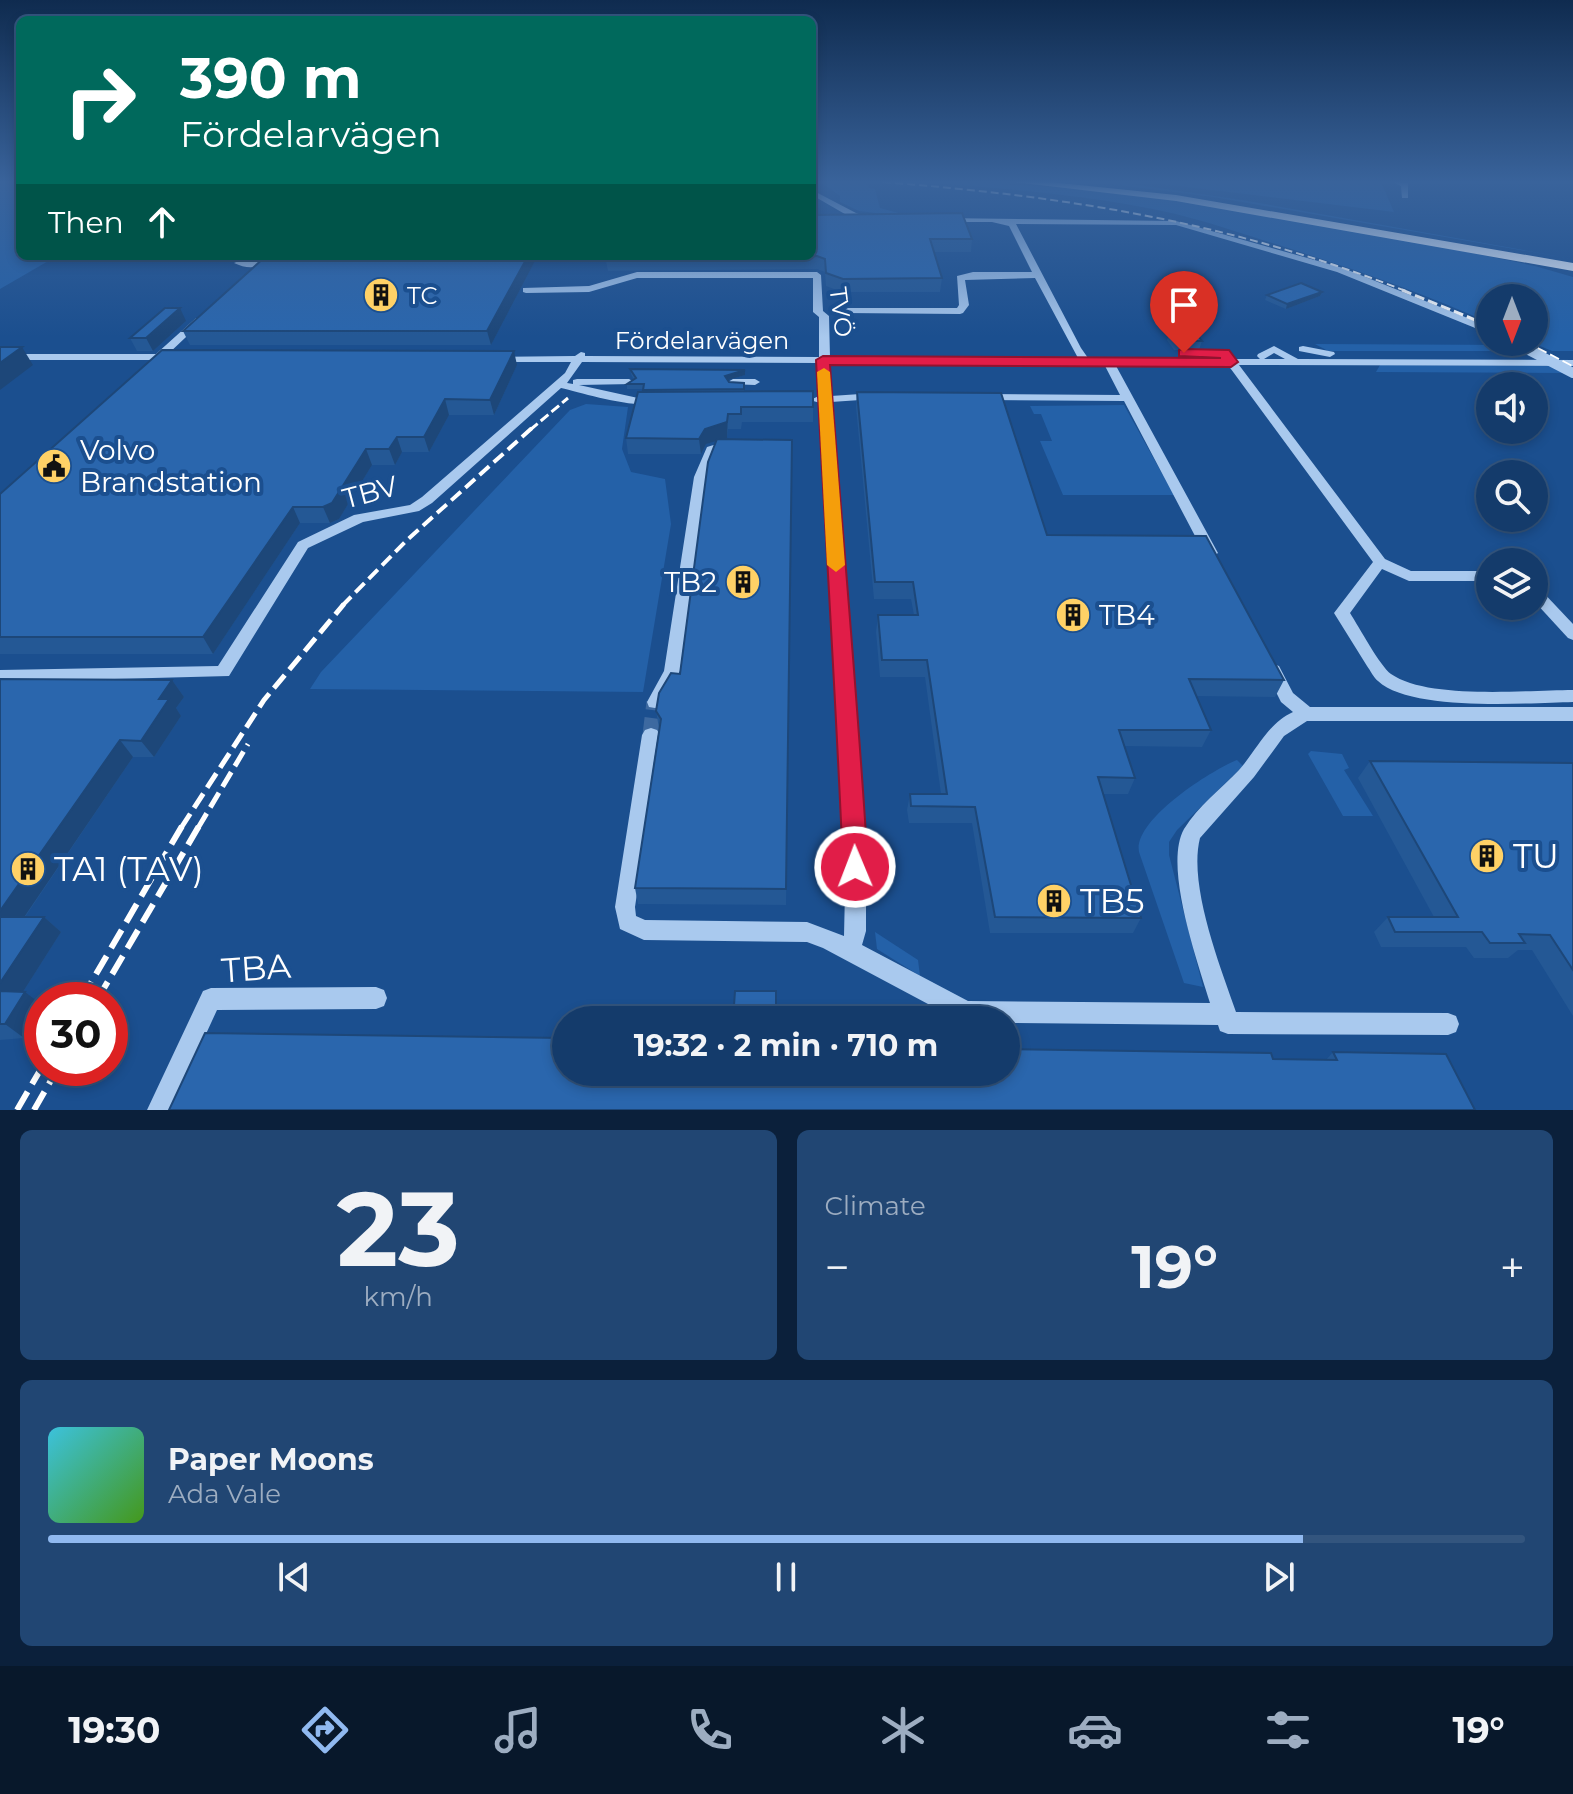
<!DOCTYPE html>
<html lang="en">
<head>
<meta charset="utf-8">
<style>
  :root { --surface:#143b6b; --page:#214673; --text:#f1f3f6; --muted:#9dadc1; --line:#33557e; --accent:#90b9f0 }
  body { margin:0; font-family:Montserrat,sans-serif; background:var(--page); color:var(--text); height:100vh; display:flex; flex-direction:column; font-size:30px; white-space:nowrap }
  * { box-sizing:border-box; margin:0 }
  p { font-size:26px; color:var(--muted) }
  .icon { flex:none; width:44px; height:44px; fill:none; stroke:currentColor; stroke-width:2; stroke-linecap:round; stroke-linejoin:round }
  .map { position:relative; height:1110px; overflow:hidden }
  .panel { display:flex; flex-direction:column; gap:20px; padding:20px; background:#0b203b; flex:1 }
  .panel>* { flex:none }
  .banner { position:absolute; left:16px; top:16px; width:800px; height:244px; border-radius:12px; box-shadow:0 4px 12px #0003,0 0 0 2px var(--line); background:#00695c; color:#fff; overflow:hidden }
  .needle { width:52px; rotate:180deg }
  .buttons { position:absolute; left:1476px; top:284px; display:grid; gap:16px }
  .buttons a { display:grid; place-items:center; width:72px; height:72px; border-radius:50%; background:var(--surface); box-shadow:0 4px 12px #0003,0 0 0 2px var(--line); font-size:40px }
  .speed { position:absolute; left:24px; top:982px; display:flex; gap:16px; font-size:40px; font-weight:700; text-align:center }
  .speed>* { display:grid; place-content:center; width:104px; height:104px; border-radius:50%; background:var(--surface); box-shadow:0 4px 12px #0003,0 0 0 2px var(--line); line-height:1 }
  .speed .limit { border:12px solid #d22; background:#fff; color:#111 }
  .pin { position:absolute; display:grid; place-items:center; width:68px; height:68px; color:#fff; margin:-82px -34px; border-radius:50% 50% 50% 0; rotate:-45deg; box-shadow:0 0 8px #0007 }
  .pin .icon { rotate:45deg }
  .me { position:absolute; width:88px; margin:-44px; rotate:359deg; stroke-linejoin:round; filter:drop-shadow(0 0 6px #0008) }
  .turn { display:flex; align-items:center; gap:28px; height:168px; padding:0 32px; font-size:36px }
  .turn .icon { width:104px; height:104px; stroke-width:2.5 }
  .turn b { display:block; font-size:56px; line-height:68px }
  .then { display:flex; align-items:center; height:76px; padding:0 32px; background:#0003; gap:16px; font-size:30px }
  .big { font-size:60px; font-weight:700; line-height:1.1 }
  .panel .widget { flex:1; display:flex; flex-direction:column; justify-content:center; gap:12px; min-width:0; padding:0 28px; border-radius:12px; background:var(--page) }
  .panel .dial { align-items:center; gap:0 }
  .dial b { font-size:104px; line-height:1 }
  .song { display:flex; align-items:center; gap:24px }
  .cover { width:96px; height:96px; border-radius:12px; background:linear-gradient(135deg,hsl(190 70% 55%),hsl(100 70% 35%)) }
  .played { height:8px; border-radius:4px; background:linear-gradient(90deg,var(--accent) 85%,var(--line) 85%) }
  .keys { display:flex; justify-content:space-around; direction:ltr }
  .heat { display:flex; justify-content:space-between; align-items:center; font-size:44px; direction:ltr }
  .panel .tiles { flex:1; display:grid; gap:20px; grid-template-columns:1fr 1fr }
  .widget:last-child { grid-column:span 2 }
  .trip { position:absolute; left:552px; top:1006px; width:468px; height:80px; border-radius:40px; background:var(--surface); box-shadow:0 4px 12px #0003,0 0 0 2px var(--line); font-weight:700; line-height:80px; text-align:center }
  .dock { display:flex; height:128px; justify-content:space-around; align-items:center; background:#08182b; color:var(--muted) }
  .dock .icon { width:56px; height:56px }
  .dock .current { color:var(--accent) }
  .dock b { font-size:36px; color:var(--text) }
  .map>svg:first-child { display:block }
  .green { fill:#2461a8 }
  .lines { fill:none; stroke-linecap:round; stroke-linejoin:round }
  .minor-tunnel { stroke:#3d69a0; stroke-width:17; stroke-dasharray:17 8; stroke-linecap:butt }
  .minor { fill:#a9c9ee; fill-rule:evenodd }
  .major { fill:#f0f6ff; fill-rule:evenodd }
  .rail-far4 { stroke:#fff; stroke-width:2; stroke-dasharray:8 4; stroke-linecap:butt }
  .rail-far3 { stroke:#fff; stroke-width:3; stroke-dasharray:10 4; stroke-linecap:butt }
  .rail-far2 { stroke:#fff; stroke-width:4; stroke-dasharray:13 6; stroke-linecap:butt }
  .rail-far1 { stroke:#fff; stroke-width:5; stroke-dasharray:17 7; stroke-linecap:butt }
  .rail { stroke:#fff; stroke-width:6; stroke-dasharray:21 9; stroke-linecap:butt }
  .minor-bridge { stroke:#a9c9ee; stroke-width:10 }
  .wall { fill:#245895 }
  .shaded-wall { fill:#1d4779 }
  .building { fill:#2a66ad; stroke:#1d4779; stroke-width:2 }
  .route { fill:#e11d48; stroke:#92132f; stroke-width:2 }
  .slow { fill:#f59e0b }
  .labels { text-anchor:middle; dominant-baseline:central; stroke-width:8; stroke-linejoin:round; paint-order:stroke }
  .far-poi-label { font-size:24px; fill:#fff; stroke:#1b4f8f; text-anchor:start }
  .far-street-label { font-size:24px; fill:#fff; stroke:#1b4f8f }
  .poi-label { font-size:28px; fill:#fff; stroke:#1b4f8f; text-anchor:start }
  .street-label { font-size:28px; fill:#fff; stroke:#1b4f8f }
  .near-poi-label { font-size:34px; fill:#fff; stroke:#1b4f8f; text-anchor:start }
  .near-street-label { font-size:34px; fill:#fff; stroke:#1b4f8f }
</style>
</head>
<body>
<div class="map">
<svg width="1573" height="1110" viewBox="0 0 1573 1110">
  <rect width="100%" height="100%" fill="#1b4f8f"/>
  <g class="green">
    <path d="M0,182H20V256H57L0,289Z"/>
    <path d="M821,182L868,183L869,188L875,189L880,208L917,218L859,211L840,202V196Z"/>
    <path d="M921,182C1126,182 1334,224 1535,266L1573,277V351H1552L1530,342H1534V298H1490V323C1399,282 1304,253 1209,223C1124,197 1010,189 921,182Z"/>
    <path d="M1094,182H1118L1242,200L1573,259L1213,197Z"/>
    <path d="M1146,182H1381L1394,212Z"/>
    <path d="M1315,344L1512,345L1524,351H1328Z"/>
    <path d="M1380,365L1553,366L1566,373L1376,372Z"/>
    <path d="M586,404L628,407L622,449L631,472L665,479L671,524L643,692L310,689L321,672L570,410Z"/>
    <path d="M1124,405L1174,495H1063L1040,441H1052L1041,414H1034L1030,406Z"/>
    <path d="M1311,751L1342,754L1349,768L1344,770L1373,816H1343L1308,754Z"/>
    <path d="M1237,760L1243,766L1177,830L1169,842V855L1203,987L1184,983L1139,852C1133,820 1210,771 1237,760Z"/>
    <path d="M875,932L918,960L920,976L877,949Z"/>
  </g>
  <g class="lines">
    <path class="minor-tunnel" d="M651,735L655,702"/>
    <g class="minor">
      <path d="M1393,182L1408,183V198H1402L1401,186Z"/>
      <path d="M812,190L856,213L873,219L869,221L850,217L812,195Z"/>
      <path d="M943,218L1176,221L1343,268L1490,327V334L1337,272L1176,225L1016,224L1081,348L1088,358L1223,359L1228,355L1234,359H1260L1257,356L1258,354L1274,346L1298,359L1573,360V366L1239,365L1385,559L1411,571H1490V581H1409L1382,569L1350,613C1359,627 1380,666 1391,674C1428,700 1527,690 1573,690V702C1528,703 1411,712 1378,681C1374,678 1370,670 1367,666C1356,648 1345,631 1334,613L1373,562L1228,365L1115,364L1218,553L1211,558L1204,553L1124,401L984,400L978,397L984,394L1120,395L1104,364L830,363L831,396L875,393L881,396L875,399L831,402L866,846V931L862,945L968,1001L1210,1003C1198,963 1163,866 1184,829C1198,806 1221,789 1239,770C1257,750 1267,724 1293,712L1281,702L1265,670L1267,666L1273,664L1279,666L1293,693L1310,707H1573V721H1307L1284,736L1254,777L1200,838C1188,885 1220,966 1236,1012L1448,1013L1456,1016L1459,1024L1456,1032L1448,1035L1228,1034L1220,1031L1218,1025L1006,1023V1020H958L823,948L807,942L644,940L620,929L615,907L642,735L645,730L651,728L657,730L660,735L635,907L636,916L645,920L807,922L844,936L846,846L820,403L810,400L819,396V363L582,362L567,383L573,384V380L577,379H629L634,382L633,384L579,385L638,398H655L661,401C643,412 583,393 561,388L432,503L419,511L363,522L308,548L229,676L0,682V670L218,666L298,542L354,515L410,505L422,497L565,373L571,362H498L493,359L494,357L575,356L581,352L585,353V356L819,357V317L813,312V278H637L589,292L526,293L523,292V288L589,286L637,272H817L821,275L823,311L829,316L830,357L1078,358L1035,278L965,280L969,305L963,313L960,314L845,313L843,311L848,308H957L959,305L957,276L973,272H1032L1009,226L992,222H946L942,220ZM1274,353L1285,359H1264Z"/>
      <path d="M268,256H278C264,267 250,271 234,263C244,257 252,266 268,256Z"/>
      <path d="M196,318L204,320L167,355L169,357L155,363L150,360H0V354H156Z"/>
      <path d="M1303,346L1334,352L1335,354L1330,357L1299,351V347Z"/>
      <path d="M733,379H755L760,382L755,385L729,384L728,382Z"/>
      <path d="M730,440L736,444L716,452L706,477L680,671L661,707L655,708L649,707L647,702L664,671L694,477L707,447Z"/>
      <path d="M1534,587L1539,588L1573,624V640L1568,638L1534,601Z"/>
      <path d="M376,987L384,990L387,998L384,1006L376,1009L217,1010L171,1110H147L203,991L211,988Z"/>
    </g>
    <path class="major" d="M1014,182H1050L1176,195L1573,263V271L1176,201Z"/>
    <path class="rail-far4" d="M883,182C1071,197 1231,222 1408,292"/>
    <g class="rail-far3">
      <path d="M1402,290L1490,326"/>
      <path d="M1525,342L1573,367"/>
      <path d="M530,430L568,398"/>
    </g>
    <path class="rail-far2" d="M342,606L407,540L532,428"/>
    <g class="rail-far1">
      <path d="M181,828L264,700L344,604"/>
      <path d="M198,828L248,744"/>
    </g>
    <g class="rail">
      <path d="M81,1000L182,826"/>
      <path d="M97,1000L199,826"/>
      <path d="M17,1110L42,1067"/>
      <path d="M34,1110L58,1068"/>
    </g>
    <path class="minor-bridge" d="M1523,347L1573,373"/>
  </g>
  <g class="wall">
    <path d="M812,215L972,239L971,252H934L942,278L940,292H842L826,286L825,272L817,269L608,271L606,261H535L491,345H190L183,331L266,256H812Z"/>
    <path d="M1322,292L1320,296L1286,309L1265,300L1267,295Z"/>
    <path d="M186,321L153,351H137L130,338Z"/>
    <path d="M1170,331L1202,341L1199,350H1174L1167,340Z"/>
    <path d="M517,365L494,415H449L429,452H402L395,465H372L339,519L330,523H300L213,654H0V494Z"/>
    <path d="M630,369L745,370V375L728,380L729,382L744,383V391H813V422H742L741,429H728L727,438L722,439L792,440L786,905L638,904L635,888L659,728L656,711L680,674L716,441L706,444L701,454H628L626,438L643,392V389H627V384L634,380L631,374Z"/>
    <path d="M857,392L1047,535L1284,680L1275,697L1196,696L1211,730L1202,747L1124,746L1135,778L1128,794H1103L1141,918L1133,933H990L972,823H909L907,810L910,794H941L925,677H880L876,632L878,615H914L911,599H874L856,407Z"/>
    <path d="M0,679L172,680L184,697L176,708L181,716L154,757H133L25,917H44L61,932L23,992L42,1005V1009L24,1038L0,1040Z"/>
    <path d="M1370,761L1573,763V1016L1532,950H1518L1508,958H1474L1466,947H1381L1374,932L1388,917H1434L1358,778Z"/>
    <path d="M1333,1052L1475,1110L566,1072L1273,1059L1326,1060Z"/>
  </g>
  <g class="shaded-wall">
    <path d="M528,256H534L535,261L491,345L487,331Z"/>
    <path d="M1322,292L1320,296L1286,309L1287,304Z"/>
    <path d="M180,308L186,321L153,351L146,338Z"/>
    <path d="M22,347L33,365L0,390V363Z"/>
    <path d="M514,351L517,365L494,415L490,400Z"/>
    <path d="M745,370V375L725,381V376Z"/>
    <path d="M445,399L449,415L429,452L424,437Z"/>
    <path d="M728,414L727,438L706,444L701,454L699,439L705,429Z"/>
    <path d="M397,437L402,452L395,465L389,449Z"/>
    <path d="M366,449L372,465L339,519L330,523L323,507Z"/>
    <path d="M293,507L300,523L213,654L203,637Z"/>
    <path d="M172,680L184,697L176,708L181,716L154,757L141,741L159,699Z"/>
    <path d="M120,740L133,757L14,932L0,920V911Z"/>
    <path d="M44,917L61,932L14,1006L0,996V983Z"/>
    <path d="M25,992L42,1005V1009L24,1038L5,1024Z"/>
  </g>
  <g class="building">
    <path d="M962,213L972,239H930L942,278L843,279L826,273L825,259L817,256L606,258L607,256H812V215Z"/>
    <path d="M266,256H528L487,331H183Z"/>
    <path d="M1301,283L1322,292L1287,304L1267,295Z"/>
    <path d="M165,308H180L146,338H130Z"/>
    <path d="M1170,331H1194L1202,341H1177Z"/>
    <path d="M0,347H22L0,363Z"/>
    <path d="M162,350L514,351L490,400L445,399L424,437H397L389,449H366L332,503L323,507H293L203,637H0V494Z"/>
    <path d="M630,369L745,370L725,376L729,382L744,383V389L643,390L644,384H627L636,378Z"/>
    <path d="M813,391V407H741V414H728L727,422L705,429L699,439L626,438L638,392Z"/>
    <path d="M857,392L1001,393L1047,535L1206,536L1284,680L1189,679L1211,730H1119L1135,778L1098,777L1141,918L995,917L975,807L911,806L910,794H947L927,660H882L878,615H918L913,582H875Z"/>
    <path d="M717,439L792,440L786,889L635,888L661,719L656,711L659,693L671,673L680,674L708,462Z"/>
    <path d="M0,679L172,680L159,699H169L141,741L120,740L0,911Z"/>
    <path d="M1370,761L1573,763V970L1550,935L1519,934L1525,943H1490L1482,932H1395L1388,917H1458Z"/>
    <path d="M0,917H44L0,983Z"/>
    <path d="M0,991L25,992L5,1024H0Z"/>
    <path d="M735,991H776V1008L853,1009L854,1020H733Z"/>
    <path d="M205,1033L566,1038V1072H1006V1049L1271,1053L1273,1059L1337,1060L1333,1052L1446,1054L1475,1110H169Z"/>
  </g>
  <linearGradient id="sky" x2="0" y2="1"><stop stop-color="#0f2b4f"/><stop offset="0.54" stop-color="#39639b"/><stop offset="1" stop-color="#39639b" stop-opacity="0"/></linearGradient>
  <rect width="1573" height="337" fill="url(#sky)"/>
  <path class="route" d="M1184,349L1229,350L1238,362L1231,367L830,365C842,532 858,699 868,867L864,876L855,879L846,876L843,867C836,698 825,530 816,360L823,356L1221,358L1179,356V350Z"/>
  <path class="slow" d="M824,368L830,372L845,565L836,572L827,565L817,372Z"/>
  <defs>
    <g id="building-disc" transform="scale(1.8)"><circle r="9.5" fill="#ffd166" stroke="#1b4f8f"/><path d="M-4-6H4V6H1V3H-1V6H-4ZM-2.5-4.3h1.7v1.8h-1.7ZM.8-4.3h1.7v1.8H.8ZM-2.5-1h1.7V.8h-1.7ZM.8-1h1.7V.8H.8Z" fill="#111"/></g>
    <g id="civic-disc" transform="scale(1.8)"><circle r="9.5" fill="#ffd166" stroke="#1b4f8f"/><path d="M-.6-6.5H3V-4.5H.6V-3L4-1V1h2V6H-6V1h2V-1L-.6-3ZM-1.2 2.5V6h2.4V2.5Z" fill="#111"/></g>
  </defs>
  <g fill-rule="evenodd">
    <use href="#building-disc" x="381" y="295"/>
    <use href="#civic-disc" x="54" y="466"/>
    <use href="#building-disc" x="743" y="582"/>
    <use href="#building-disc" x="1073" y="615"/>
    <use href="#building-disc" x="1487" y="856"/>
    <use href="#building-disc" x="28" y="869"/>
    <use href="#building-disc" x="1054" y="901"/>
  </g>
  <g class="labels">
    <g class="far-poi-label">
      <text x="407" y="295">TC</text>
    </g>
    <g class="far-street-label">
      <text transform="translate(841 312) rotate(83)">TVÖ</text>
      <text x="702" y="340">Fördelarvägen</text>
    </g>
    <g class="poi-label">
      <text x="80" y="450">Volvo<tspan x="80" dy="32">Brandstation</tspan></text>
      <text x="717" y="582" text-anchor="end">TB2</text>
      <text x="1099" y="615">TB4</text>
    </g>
    <g class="street-label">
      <text transform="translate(370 492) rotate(-15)">TBV</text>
    </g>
    <g class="near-poi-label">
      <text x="1513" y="856">TU</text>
      <text x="54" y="869">TA1 (TAV)</text>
      <text x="1080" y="901">TB5</text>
    </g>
    <g class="near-street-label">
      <text transform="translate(256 968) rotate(-4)">TBA</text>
    </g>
  </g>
</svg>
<div class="buttons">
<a><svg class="needle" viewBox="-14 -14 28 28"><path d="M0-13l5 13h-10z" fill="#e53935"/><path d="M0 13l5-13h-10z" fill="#9dadc1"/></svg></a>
<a><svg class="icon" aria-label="sound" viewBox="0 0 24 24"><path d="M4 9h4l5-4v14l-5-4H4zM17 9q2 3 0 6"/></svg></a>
<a><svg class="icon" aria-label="search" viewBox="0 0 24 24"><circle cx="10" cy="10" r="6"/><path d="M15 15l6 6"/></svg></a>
<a><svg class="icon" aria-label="layers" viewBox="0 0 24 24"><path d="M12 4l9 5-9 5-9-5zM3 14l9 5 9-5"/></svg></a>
</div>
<div class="speed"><div class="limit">30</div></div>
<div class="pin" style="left:1184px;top:353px;background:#d93025"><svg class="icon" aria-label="arrive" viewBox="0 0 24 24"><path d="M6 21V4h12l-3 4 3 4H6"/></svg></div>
<svg class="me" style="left:855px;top:867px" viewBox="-20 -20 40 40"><circle r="17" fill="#e11d48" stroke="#fff" stroke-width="3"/><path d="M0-11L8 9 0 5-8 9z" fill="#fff"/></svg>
<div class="trip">19:32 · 2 min · 710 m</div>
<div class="banner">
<div class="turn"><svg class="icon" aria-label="right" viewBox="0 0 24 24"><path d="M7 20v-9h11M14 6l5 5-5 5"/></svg><div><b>390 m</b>Fördelarvägen</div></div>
<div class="then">Then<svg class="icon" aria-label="ahead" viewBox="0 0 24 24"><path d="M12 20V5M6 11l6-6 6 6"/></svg></div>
</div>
</div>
<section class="panel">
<div class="tiles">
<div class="widget dial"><b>23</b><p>km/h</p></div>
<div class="widget"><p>Climate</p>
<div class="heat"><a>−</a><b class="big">19°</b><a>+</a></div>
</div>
<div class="widget">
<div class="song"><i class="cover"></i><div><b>Paper Moons</b><p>Ada Vale</p></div></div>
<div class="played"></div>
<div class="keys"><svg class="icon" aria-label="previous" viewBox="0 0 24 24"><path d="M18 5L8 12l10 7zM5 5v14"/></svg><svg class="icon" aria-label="pause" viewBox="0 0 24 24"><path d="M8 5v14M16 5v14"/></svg><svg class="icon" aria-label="next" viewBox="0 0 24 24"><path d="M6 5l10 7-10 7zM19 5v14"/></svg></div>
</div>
</div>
</section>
<nav class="dock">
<b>19:30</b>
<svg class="icon current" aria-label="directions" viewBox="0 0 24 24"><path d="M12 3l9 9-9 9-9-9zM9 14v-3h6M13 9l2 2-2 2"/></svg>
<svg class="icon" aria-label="music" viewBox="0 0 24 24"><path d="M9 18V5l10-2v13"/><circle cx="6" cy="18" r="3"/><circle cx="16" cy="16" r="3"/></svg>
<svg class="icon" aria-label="phone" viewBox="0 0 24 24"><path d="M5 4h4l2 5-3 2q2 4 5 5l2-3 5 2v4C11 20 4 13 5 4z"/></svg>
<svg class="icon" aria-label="climate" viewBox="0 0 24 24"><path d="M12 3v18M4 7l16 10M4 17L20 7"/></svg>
<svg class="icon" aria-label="car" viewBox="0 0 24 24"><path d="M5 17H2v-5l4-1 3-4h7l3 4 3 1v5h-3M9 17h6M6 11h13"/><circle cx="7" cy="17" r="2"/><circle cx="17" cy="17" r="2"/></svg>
<svg class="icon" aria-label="filters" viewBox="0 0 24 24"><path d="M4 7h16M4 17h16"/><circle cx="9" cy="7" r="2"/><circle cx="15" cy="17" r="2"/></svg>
<b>19°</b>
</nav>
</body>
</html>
